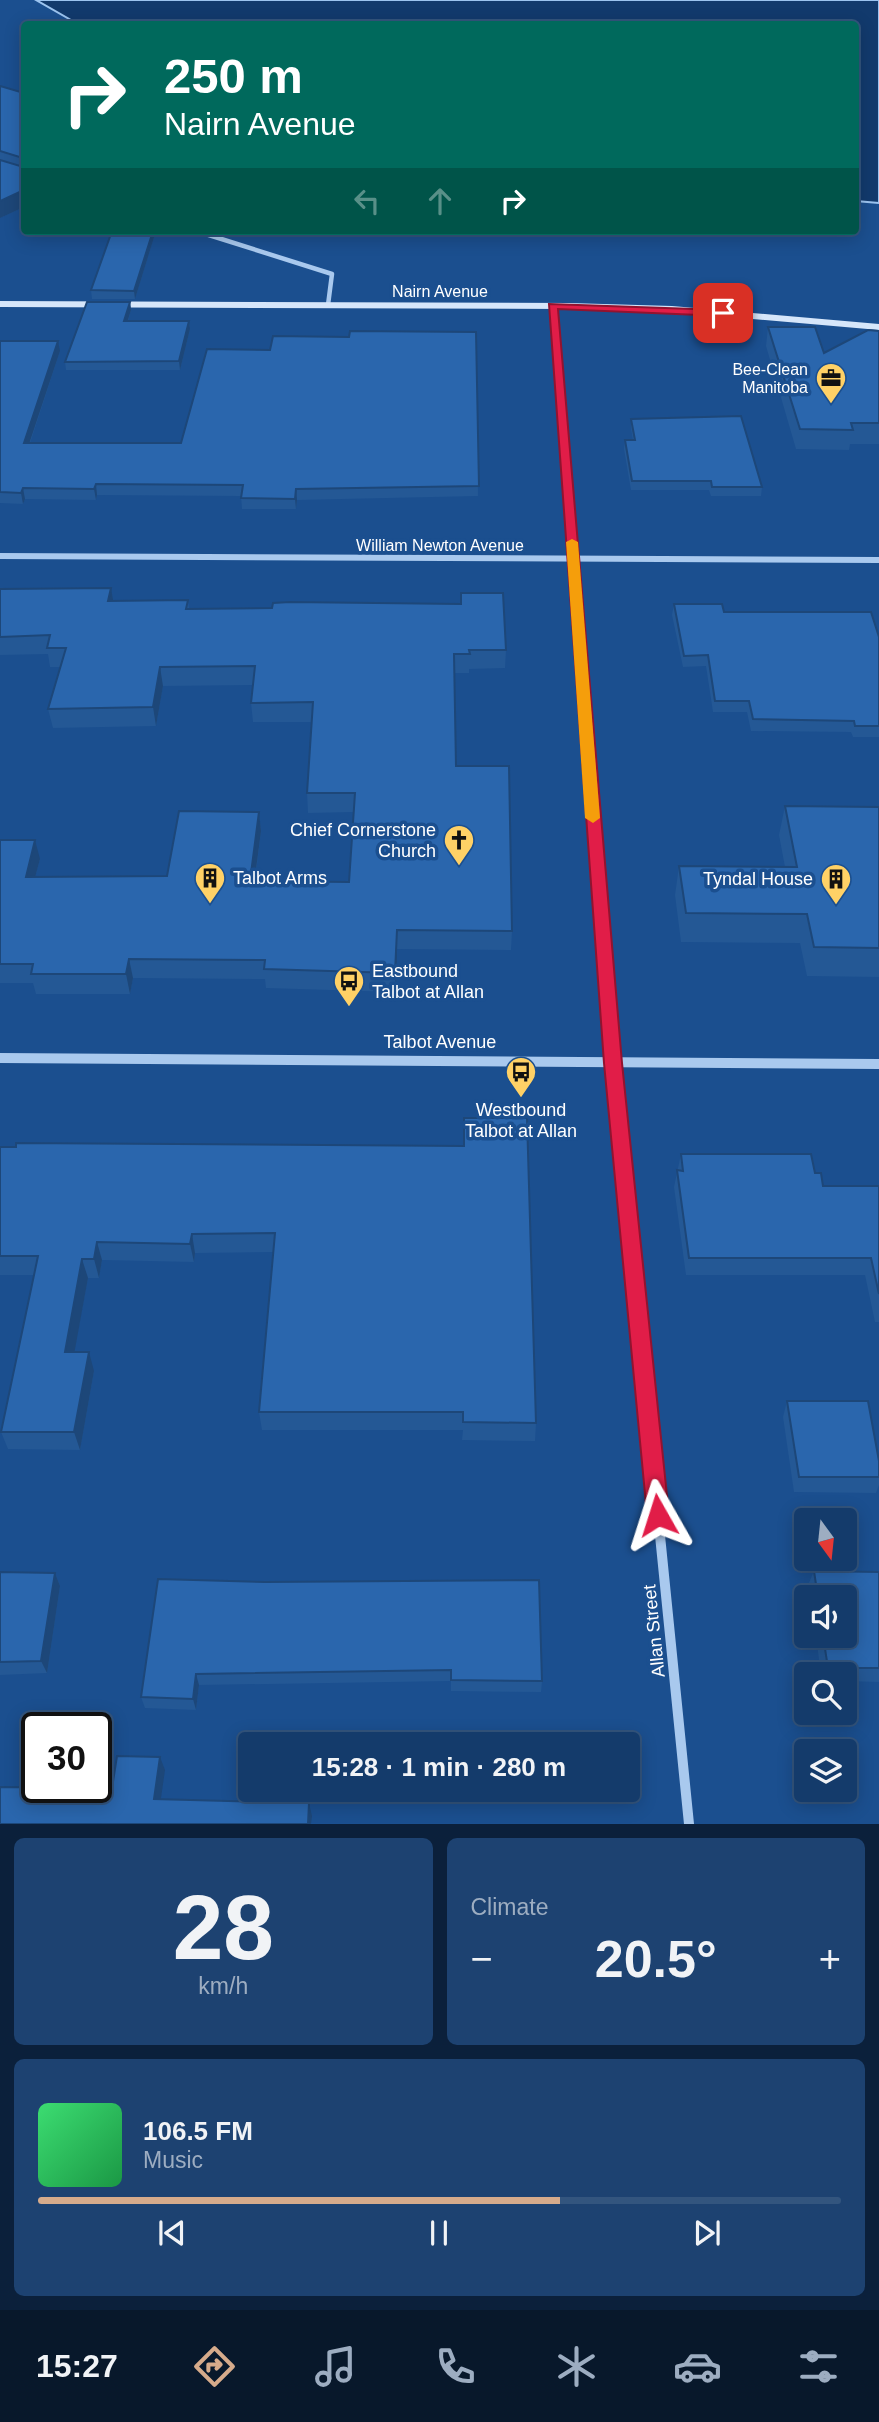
<!DOCTYPE html>
<html lang="en">
<head>
<meta charset="utf-8">
<style>
  :root { --surface:#143b6b; --page:#1d4271; --text:#f1f3f6; --muted:#9dadc1; --line:#33557e; --accent:#d6ab8b }
  body { margin:0; font-family:Arial,sans-serif; background:var(--page); color:var(--text); height:100vh; display:flex; flex-direction:column; font-size:26px; white-space:nowrap }
  * { box-sizing:border-box; margin:0 }
  p { font-size:23px; color:var(--muted) }
  .icon { flex:none; width:38px; height:38px; fill:none; stroke:currentColor; stroke-width:2; stroke-linecap:round; stroke-linejoin:round }
  .map { position:relative; height:1824px; overflow:hidden }
  .side { display:flex; flex-direction:column; gap:14px; padding:14px; background:#0b203b; flex:1 }
  .side>* { flex:none }
  .guide { position:absolute; left:21px; top:21px; width:838px; height:214px; border-radius:7px; box-shadow:0 4px 18px #0003,0 0 0 2px var(--line); background:#00695c; color:#fff; overflow:hidden }
  .needle { width:46px; rotate:165deg }
  .buttons { position:absolute; left:794px; top:1508px; display:grid; gap:14px }
  .buttons a { display:grid; place-items:center; width:63px; height:63px; border-radius:7px; background:var(--surface); box-shadow:0 4px 18px #0003,0 0 0 2px var(--line); font-size:35px }
  .speed { position:absolute; left:21px; top:1712px; display:flex; gap:14px; font-size:35px; font-weight:700; text-align:center }
  .speed>* { display:grid; place-content:center; width:91px; height:91px; border-radius:50%; background:var(--surface); box-shadow:0 4px 18px #0003,0 0 0 2px var(--line); line-height:1 }
  .speed .limit { border:4px solid #111; border-radius:10px; background:#fff; color:#111 }
  .pin { position:absolute; display:grid; place-items:center; width:60px; height:60px; color:#fff; margin:-30px; border-radius:14px; box-shadow:0 4px 10px #0006 }
  .me { position:absolute; width:77px; margin:-38px; rotate:354deg; stroke-linejoin:round; filter:drop-shadow(0 0 5px #0008) }
  .turn { display:flex; align-items:center; gap:24px; height:147px; padding:0 28px; font-size:32px }
  .turn .icon { width:91px; height:91px; stroke-width:2.5 }
  .turn b { display:block; font-size:49px; line-height:60px }
  .lanes { display:flex; align-items:center; height:66px; padding:0 28px; background:#0003; justify-content:center; gap:35px; direction:ltr }
  .lanes .off { opacity:.35 }
  .big { font-size:52px; font-weight:700; line-height:1.1 }
  .side .card { flex:1; display:flex; flex-direction:column; justify-content:center; gap:10px; min-width:0; padding:0 24px; border-radius:10px; background:var(--page) }
  .side .dial { align-items:center; gap:0 }
  .dial b { font-size:91px; line-height:1 }
  .song { display:flex; align-items:center; gap:21px }
  .cover { width:84px; height:84px; border-radius:10px; background:linear-gradient(135deg,hsl(140 70% 55%),hsl(140 70% 35%)) }
  .played { height:7px; border-radius:4px; background:linear-gradient(90deg,var(--accent) 65%,var(--line) 65%) }
  .keys { display:flex; justify-content:space-around; direction:ltr }
  .heat { display:flex; justify-content:space-between; align-items:center; font-size:38px; direction:ltr }
  .side .tiles { flex:1; display:grid; gap:14px; grid-template-columns:1fr 1fr }
  .card:last-child { grid-column:span 2 }
  .trip { position:absolute; left:238px; top:1732px; width:402px; height:70px; border-radius:7px; background:var(--surface); box-shadow:0 4px 18px #0003,0 0 0 2px var(--line); font-weight:700; line-height:70px; text-align:center }
  .menu { display:flex; height:112px; justify-content:space-around; align-items:center; background:#08182b; color:var(--muted) }
  .menu .icon { width:49px; height:49px }
  .menu .current { color:var(--accent) }
  .menu b { font-size:32px; color:var(--text) }
  .map>svg:first-child { display:block }
  .water { fill:#123a6d; stroke:#9cc4f0; stroke-width:2 }
  .lines { fill:none; stroke-linecap:round; stroke-linejoin:round }
  .minor-far3 { stroke:#a9c9ee; stroke-width:4.5 }
  .minor-far2 { stroke:#a9c9ee; stroke-width:6 }
  .minor-far1 { stroke:#a9c9ee; stroke-width:8 }
  .minor { stroke:#a9c9ee; stroke-width:10 }
  .tertiary { fill:#a9c9ee; fill-rule:evenodd }
  .secondary { fill:#d6e6fa; fill-rule:evenodd }
  .wall { fill:#245895 }
  .shaded-wall { fill:#1d4779 }
  .building { fill:#2a66ad; stroke:#1d4779; stroke-width:2 }
  .route { fill:#e11d48; stroke:#92132f; stroke-width:2 }
  .slow { fill:#f59e0b }
  .labels { text-anchor:middle; dominant-baseline:central; stroke-width:7; stroke-linejoin:round; paint-order:stroke }
  .far-street-label { font-size:16px; fill:#fff; stroke:#1b4f8f }
  .far-poi-label { font-size:16px; fill:#fff; stroke:#1b4f8f; text-anchor:end }
  .poi-label { font-size:18px; fill:#fff; stroke:#1b4f8f; text-anchor:end }
  .street-label { font-size:18px; fill:#fff; stroke:#1b4f8f }
</style>
</head>
<body>
<div class="map">
<svg width="879" height="1824" viewBox="0 0 879 1824">
  <rect width="100%" height="100%" fill="#1b4f8f"/>
  <path class="water" d="M36,0H879V203L856,201V24H78Z"/>
  <g class="lines">
    <g class="minor-far3">
      <path d="M196,231L332,274L328,305"/>
      <path d="M553,306L566,476"/>
    </g>
    <g class="minor-far2">
      <path d="M566,474L594,819"/>
      <path d="M0,556L879,560"/>
    </g>
    <path class="minor-far1" d="M593,817L613,1063L633,1259"/>
    <path class="minor" d="M632,1257L689,1824"/>
    <path class="tertiary" d="M0,1053L879,1059V1069L0,1063Z"/>
    <path class="secondary" d="M0,301L569,303L672,306L879,324V330L672,312L569,309L0,307Z"/>
  </g>
  <g class="wall">
    <path d="M0,86L24,93V207L0,218Z"/>
    <path d="M156,231L135,299H92L91,290Z"/>
    <path d="M130,302L131,310L128,321H189L190,329L180,370H66L65,362Z"/>
    <path d="M768,327L824,353L879,331V444H850L849,450L796,449L766,346Z"/>
    <path d="M476,332L478,496L297,500L296,509H242L241,496L97,495L96,500L25,499L23,504L0,503V341L60,351L30,443H181L270,350L349,337Z"/>
    <path d="M631,419L762,487L761,496H711L709,490H631L624,449L625,440H633L631,428Z"/>
    <path d="M0,589L113,601L188,600L189,609L506,650L505,668L469,669V673H454L456,766L512,931L511,950L397,949L396,992L266,988L265,979L133,978L130,994H36L33,983H0V840L40,859L35,877L167,876L259,812L261,831L255,881L349,882L354,812L308,813L307,793L312,722H253L251,703L253,685L163,686L156,726L53,728L48,709L60,667H50L48,654L0,655Z"/>
    <path d="M674,604L879,637V737H853L851,732L751,731L747,712H713L706,666L683,667L672,615Z"/>
    <path d="M785,806L879,807V977L807,976L800,943L681,942L675,895L679,866L785,867L779,835Z"/>
    <path d="M464,1146L536,1423L535,1441L462,1440L463,1430H262L259,1412L274,1252L195,1253L194,1262L102,1260L99,1278H88L74,1352L94,1371L80,1450L8,1449L1,1432L34,1275H0V1147Z"/>
    <path d="M681,1154L815,1173L823,1186H879V1322H875L865,1275H686L674,1187Z"/>
    <path d="M787,1401L879,1461V1485L876,1493L794,1492L783,1417Z"/>
    <path d="M814,1571L879,1572V1682L845,1681V1675H821L816,1636H845V1598H810L808,1585Z"/>
    <path d="M0,1572L55,1573L60,1586L47,1673L0,1675Z"/>
    <path d="M158,1579L542,1681L541,1692L451,1691V1681L199,1685L196,1710L145,1708L141,1697Z"/>
  </g>
  <g class="shaded-wall">
    <path d="M24,190V207L0,218V201Z"/>
    <path d="M153,231H156L135,299L134,291Z"/>
    <path d="M130,302L131,310L125,329L124,321Z"/>
    <path d="M189,321L190,329L180,370L179,361Z"/>
    <path d="M58,341L60,351L26,453L24,443Z"/>
    <path d="M96,484L97,495L96,500L94,489Z"/>
    <path d="M23,488L25,499L23,504L21,493Z"/>
    <path d="M296,489L297,500L296,509L295,499Z"/>
    <path d="M111,588L114,606L108,601Z"/>
    <path d="M160,667L163,686L156,726L153,707Z"/>
    <path d="M259,812L261,831L252,900L250,881Z"/>
    <path d="M35,840L40,859L30,896L26,877Z"/>
    <path d="M397,930V949L396,992L395,973Z"/>
    <path d="M129,959L133,978L130,994L126,974Z"/>
    <path d="M192,1234L195,1253L194,1262L190,1244Z"/>
    <path d="M97,1242L102,1260L99,1278L94,1259Z"/>
    <path d="M82,1259L88,1278L71,1371L65,1352Z"/>
    <path d="M89,1352L94,1371L80,1450L74,1432Z"/>
    <path d="M55,1573L60,1586L47,1673L41,1661Z"/>
    <path d="M196,1674L199,1685L196,1710L193,1699Z"/>
    <path d="M160,1757L165,1770L159,1812L154,1799Z"/>
    <path d="M309,1803L312,1816L311,1824H308Z"/>
  </g>
  <g class="building">
    <path d="M0,86L24,93V162L23,158L0,151Z"/>
    <path d="M0,160L20,166L24,164V190L0,201Z"/>
    <path d="M112,231H153L134,291L91,290Z"/>
    <path d="M87,302H130L124,321H189L179,361L65,362Z"/>
    <path d="M768,327H815L824,353L868,330L879,331V423H851L853,430L800,429Z"/>
    <path d="M350,331L476,332L479,486L296,489L295,499L241,498L243,485L96,484L94,489L23,488L21,493L0,492V341H58L24,443H181L207,349L270,350L273,336L349,337Z"/>
    <path d="M741,416L762,487H712L711,481H632L625,440H635L631,419Z"/>
    <path d="M111,588L108,601L188,600L186,609L272,608L273,603L290,602L461,604V593H503L506,650H469L470,654H454L456,766H509L512,931L397,930L395,973L264,969L265,960L129,959L126,974H31L33,964H0V840H35L26,877L167,876L179,811L259,812L250,881L349,882L355,793H307L313,702L251,703L255,666L160,667L153,707L48,709L66,648H47L50,635L0,637V589Z"/>
    <path d="M674,604H722L724,612H871L879,637V726H855L854,721L753,719L749,701H715L708,655L684,656Z"/>
    <path d="M785,806L879,807V948L814,947L807,914L686,913L679,866L797,867Z"/>
    <path d="M464,1118H527L536,1423L463,1422V1412H259L275,1233L192,1234L190,1244L97,1242L94,1259H82L65,1352H89L74,1432H1L38,1256H0V1147H16V1143L464,1146Z"/>
    <path d="M681,1154H811L815,1173H821L823,1186H879V1294L871,1258H689L677,1170L683,1171Z"/>
    <path d="M787,1401H868L879,1461V1477H799Z"/>
    <path d="M814,1571L879,1572V1668H828L823,1636H845V1598H818Z"/>
    <path d="M0,1572L55,1573L41,1661L0,1662Z"/>
    <path d="M158,1579L265,1582L539,1580L542,1681L451,1680V1670L196,1674L193,1699L141,1697Z"/>
    <path d="M117,1756L160,1757L154,1799L309,1803L308,1824H0V1787L112,1788Z"/>
  </g>
  <path class="route" d="M549,304L723,310L728,313L723,316L558,309L622,1063L669,1515L666,1522L658,1525L650,1522L647,1515L604,1063Z"/>
  <path class="slow" d="M572,539L578,542L600,818L593,823L585,818L566,542Z"/>
  <defs>
    <g id="office-pin" transform="scale(1.575)"><path d="M0 17L-7.5 6A9.5 9.5 0 1 1 7.5 6Z" fill="#ffd166" stroke="#1b4f8f"/><path d="M-6-3h4V-5.5h4V-3h4V5H-6ZM-1-4.5V-3h2v-1.5ZM-6 0V1H6V0Z" fill="#111"/></g>
    <g id="church-pin" transform="scale(1.575)"><path d="M0 17L-7.5 6A9.5 9.5 0 1 1 7.5 6Z" fill="#ffd166" stroke="#1b4f8f"/><path d="M-1.2-6h2.4v3.5h3.3v2.4h-3.3V6h-2.4V-.1h-3.3v-2.4h3.3Z" fill="#111"/></g>
    <g id="building-pin" transform="scale(1.575)"><path d="M0 17L-7.5 6A9.5 9.5 0 1 1 7.5 6Z" fill="#ffd166" stroke="#1b4f8f"/><path d="M-4-6H4V6H1V3H-1V6H-4ZM-2.5-4.3h1.7v1.8h-1.7ZM.8-4.3h1.7v1.8H.8ZM-2.5-1h1.7V.8h-1.7ZM.8-1h1.7V.8H.8Z" fill="#111"/></g>
    <g id="bus-pin" transform="scale(1.575)"><path d="M0 17L-7.5 6A9.5 9.5 0 1 1 7.5 6Z" fill="#ffd166" stroke="#1b4f8f"/><path d="M-5-6H5V4H4V6H2V4H-2V6H-4V4H-5ZM-3.5-4V0h7V-4ZM-3.5 1.2v1.5H-2V1.2ZM2 1.2v1.5H3.5V1.2Z" fill="#111"/></g>
  </defs>
  <g fill-rule="evenodd">
    <use href="#office-pin" x="831" y="378"/>
    <use href="#church-pin" x="459" y="840"/>
    <use href="#building-pin" x="210" y="878"/>
    <use href="#building-pin" x="836" y="879"/>
    <use href="#bus-pin" x="349" y="981"/>
    <use href="#bus-pin" x="521" y="1072"/>
  </g>
  <g class="labels">
    <g class="far-street-label">
      <text x="440" y="291">Nairn Avenue</text>
      <text x="440" y="545">William Newton Avenue</text>
    </g>
    <g class="far-poi-label">
      <text x="808" y="369">Bee-Clean<tspan x="808" dy="18">Manitoba</tspan></text>
    </g>
    <g class="poi-label">
      <text x="436" y="830">Chief Cornerstone<tspan x="436" dy="21">Church</tspan></text>
      <text x="233" y="878" text-anchor="start">Talbot Arms</text>
      <text x="813" y="879">Tyndal House</text>
      <text x="372" y="971" text-anchor="start">Eastbound<tspan x="372" dy="21">Talbot at Allan</tspan></text>
      <text x="521" y="1110" text-anchor="middle">Westbound<tspan x="521" dy="21">Talbot at Allan</tspan></text>
    </g>
    <g class="street-label">
      <text x="440" y="1042">Talbot Avenue</text>
      <text transform="translate(654 1631) rotate(-96)">Allan Street</text>
    </g>
  </g>
</svg>
<div class="buttons">
<a><svg class="needle" viewBox="-14 -14 28 28"><path d="M0-13l5 13h-10z" fill="#e53935"/><path d="M0 13l5-13h-10z" fill="#9dadc1"/></svg></a>
<a><svg class="icon" aria-label="sound" viewBox="0 0 24 24"><path d="M4 9h4l5-4v14l-5-4H4zM17 9q2 3 0 6"/></svg></a>
<a><svg class="icon" aria-label="search" viewBox="0 0 24 24"><circle cx="10" cy="10" r="6"/><path d="M15 15l6 6"/></svg></a>
<a><svg class="icon" aria-label="layers" viewBox="0 0 24 24"><path d="M12 4l9 5-9 5-9-5zM3 14l9 5 9-5"/></svg></a>
</div>
<div class="speed"><div class="limit">30</div></div>
<div class="pin" style="left:723px;top:313px;background:#d93025"><svg class="icon" aria-label="arrive" viewBox="0 0 24 24"><path d="M6 21V4h12l-3 4 3 4H6"/></svg></div>
<svg class="me" style="left:658px;top:1515px" viewBox="-20 -20 40 40"><path d="M0-17L14 15 0 8-14 15z" fill="#e11d48" stroke="#fff" stroke-width="4"/></svg>
<div class="trip">15:28 · 1 min · 280 m</div>
<div class="guide">
<div class="turn"><svg class="icon" aria-label="right" viewBox="0 0 24 24"><path d="M7 20v-9h11M14 6l5 5-5 5"/></svg><div><b>250 m</b>Nairn Avenue</div></div>
<div class="lanes"><svg class="icon off" aria-label="left" viewBox="0 0 24 24"><path d="M17 20v-9H6M10 6l-5 5 5 5"/></svg><svg class="icon off" aria-label="ahead" viewBox="0 0 24 24"><path d="M12 20V5M6 11l6-6 6 6"/></svg><svg class="icon" aria-label="right" viewBox="0 0 24 24"><path d="M7 20v-9h11M14 6l5 5-5 5"/></svg></div>
</div>
</div>
<section class="side">
<div class="tiles">
<div class="card dial"><b>28</b><p>km/h</p></div>
<div class="card"><p>Climate</p>
<div class="heat"><a>−</a><b class="big">20.5°</b><a>+</a></div>
</div>
<div class="card">
<div class="song"><i class="cover"></i><div><b>106.5 FM</b><p>Music</p></div></div>
<div class="played"></div>
<div class="keys"><svg class="icon" aria-label="previous" viewBox="0 0 24 24"><path d="M18 5L8 12l10 7zM5 5v14"/></svg><svg class="icon" aria-label="pause" viewBox="0 0 24 24"><path d="M8 5v14M16 5v14"/></svg><svg class="icon" aria-label="next" viewBox="0 0 24 24"><path d="M6 5l10 7-10 7zM19 5v14"/></svg></div>
</div>
</div>
</section>
<nav class="menu">
<b>15:27</b>
<svg class="icon current" aria-label="directions" viewBox="0 0 24 24"><path d="M12 3l9 9-9 9-9-9zM9 14v-3h6M13 9l2 2-2 2"/></svg>
<svg class="icon" aria-label="music" viewBox="0 0 24 24"><path d="M9 18V5l10-2v13"/><circle cx="6" cy="18" r="3"/><circle cx="16" cy="16" r="3"/></svg>
<svg class="icon" aria-label="phone" viewBox="0 0 24 24"><path d="M5 4h4l2 5-3 2q2 4 5 5l2-3 5 2v4C11 20 4 13 5 4z"/></svg>
<svg class="icon" aria-label="climate" viewBox="0 0 24 24"><path d="M12 3v18M4 7l16 10M4 17L20 7"/></svg>
<svg class="icon" aria-label="car" viewBox="0 0 24 24"><path d="M5 17H2v-5l4-1 3-4h7l3 4 3 1v5h-3M9 17h6M6 11h13"/><circle cx="7" cy="17" r="2"/><circle cx="17" cy="17" r="2"/></svg>
<svg class="icon" aria-label="filters" viewBox="0 0 24 24"><path d="M4 7h16M4 17h16"/><circle cx="9" cy="7" r="2"/><circle cx="15" cy="17" r="2"/></svg>
</nav>
</body>
</html>
